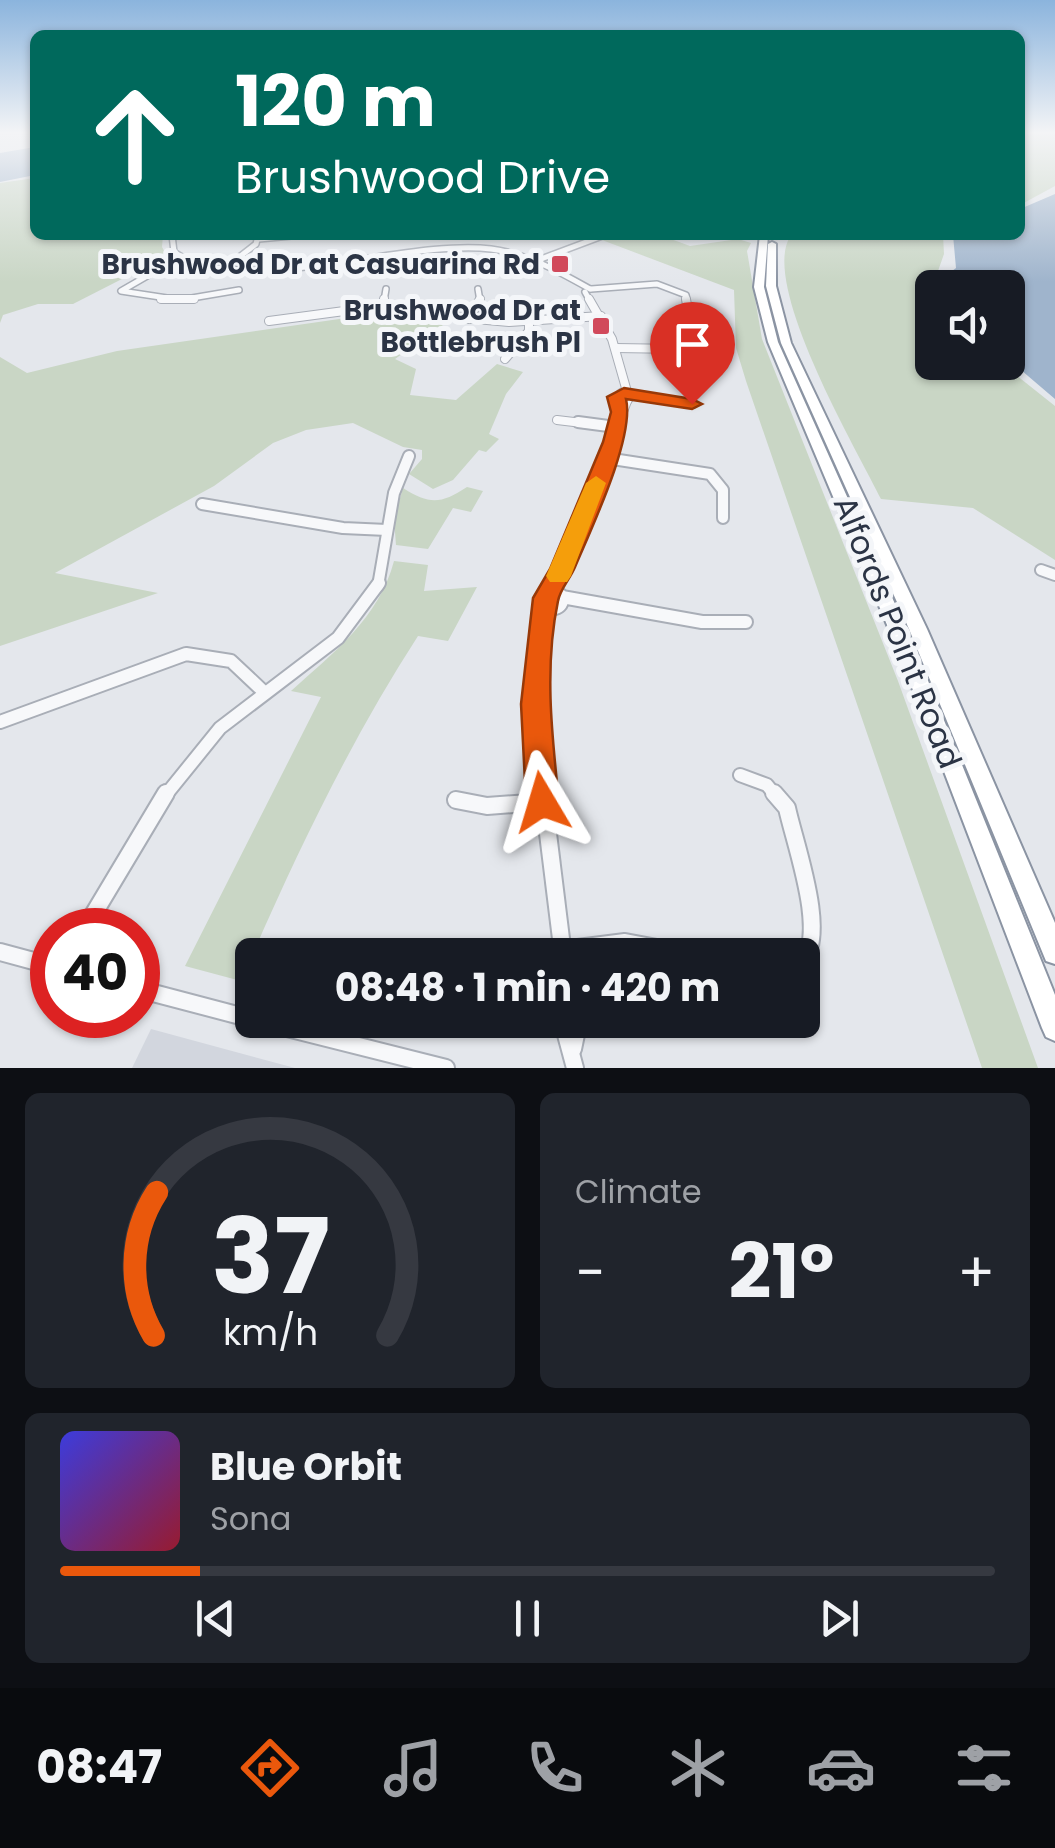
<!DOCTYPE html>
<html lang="en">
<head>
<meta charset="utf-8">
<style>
  :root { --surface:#171b24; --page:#20242c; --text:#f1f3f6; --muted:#9ea1a6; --line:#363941; --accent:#ea580c }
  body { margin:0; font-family:Poppins,sans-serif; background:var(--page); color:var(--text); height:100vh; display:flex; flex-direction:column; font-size:38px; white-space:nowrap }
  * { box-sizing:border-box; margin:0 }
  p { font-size:32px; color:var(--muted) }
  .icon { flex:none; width:55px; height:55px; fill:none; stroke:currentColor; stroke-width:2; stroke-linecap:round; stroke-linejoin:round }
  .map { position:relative; height:1068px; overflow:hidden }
  .details { display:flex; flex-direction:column; gap:25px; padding:25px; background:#0d0f14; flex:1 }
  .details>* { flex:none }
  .hud { position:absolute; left:30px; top:30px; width:995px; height:210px; border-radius:15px; box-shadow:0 2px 8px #0004; background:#00695c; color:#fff; overflow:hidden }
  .fabs { position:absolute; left:915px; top:270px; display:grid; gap:20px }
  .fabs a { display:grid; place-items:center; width:110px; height:110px; border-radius:15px; background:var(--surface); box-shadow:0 2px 8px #0004; font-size:50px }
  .speed { position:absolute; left:30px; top:908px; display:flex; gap:20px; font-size:50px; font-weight:700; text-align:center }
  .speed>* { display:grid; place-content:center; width:130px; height:130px; border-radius:50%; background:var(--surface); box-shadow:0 2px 8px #0004; line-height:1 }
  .speed .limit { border:15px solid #d22; background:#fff; color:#111 }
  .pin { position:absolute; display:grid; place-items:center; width:85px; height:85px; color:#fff; margin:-102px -42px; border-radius:50% 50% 50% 0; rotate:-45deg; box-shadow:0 0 10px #0007 }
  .pin .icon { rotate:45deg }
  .me { position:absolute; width:110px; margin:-55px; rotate:353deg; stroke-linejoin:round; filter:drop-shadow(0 0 8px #0008) }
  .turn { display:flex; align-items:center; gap:35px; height:210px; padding:0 40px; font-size:45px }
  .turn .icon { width:130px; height:130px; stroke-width:2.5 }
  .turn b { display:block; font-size:70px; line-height:85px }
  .big { font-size:75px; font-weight:700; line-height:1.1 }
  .details .tile { flex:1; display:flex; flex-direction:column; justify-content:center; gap:15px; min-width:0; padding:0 35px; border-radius:15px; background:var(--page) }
  .details .dial { align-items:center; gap:0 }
  .dial svg { height:260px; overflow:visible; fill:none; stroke:var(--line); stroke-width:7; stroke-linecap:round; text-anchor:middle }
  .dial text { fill:var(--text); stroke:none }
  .song { display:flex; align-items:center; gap:30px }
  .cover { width:120px; height:120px; border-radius:15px; background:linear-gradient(135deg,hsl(240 70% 55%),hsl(350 70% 35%)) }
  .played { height:10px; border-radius:5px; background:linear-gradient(90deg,var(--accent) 15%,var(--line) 15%) }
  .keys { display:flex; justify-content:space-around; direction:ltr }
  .heat { display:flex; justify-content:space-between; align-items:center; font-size:55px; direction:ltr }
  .details .tiles { flex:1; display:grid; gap:25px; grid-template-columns:1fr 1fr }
  .tile:last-child { grid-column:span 2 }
  .trip { position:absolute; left:235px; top:938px; width:585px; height:100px; border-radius:15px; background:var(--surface); box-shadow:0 2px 8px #0004; font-weight:700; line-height:100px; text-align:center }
  .tab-bar { display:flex; height:160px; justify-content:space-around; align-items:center; background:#090b0e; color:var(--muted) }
  .tab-bar .icon { width:70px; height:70px }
  .tab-bar .selected { color:var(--accent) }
  .tab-bar b { font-size:45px; color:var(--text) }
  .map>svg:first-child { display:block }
  .built { fill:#d2d6de }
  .green { fill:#c9d6c5 }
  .water { fill:#9fb4cc }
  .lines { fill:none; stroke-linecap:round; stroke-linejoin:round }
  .minor-far4-casing { stroke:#a9aeb7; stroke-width:8 }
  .minor-far3-casing { stroke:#a9aeb7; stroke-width:10 }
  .minor-far2-casing { stroke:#a9aeb7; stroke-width:14 }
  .minor-far1-casing { stroke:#a9aeb7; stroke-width:16 }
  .minor-casing { stroke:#a9aeb7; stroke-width:20 }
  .highway-casing { stroke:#8b94a3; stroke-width:4 }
  .minor-far4 { stroke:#f7f8fa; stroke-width:5 }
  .minor-far3 { stroke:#f7f8fa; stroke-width:8 }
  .minor-far2 { stroke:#f7f8fa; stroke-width:10 }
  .minor-far1 { stroke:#f7f8fa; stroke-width:12 }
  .minor { stroke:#f7f8fa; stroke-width:16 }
  .highway { fill:#fff; fill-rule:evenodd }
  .route { fill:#ea580c; stroke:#983908; stroke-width:2.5 }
  .slow { fill:#f59e0b }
  .poi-dot { fill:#d1495b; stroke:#f4f6f9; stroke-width:4 }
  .labels { text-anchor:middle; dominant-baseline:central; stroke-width:10; stroke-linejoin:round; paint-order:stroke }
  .far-poi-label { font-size:28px; font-weight:bold; fill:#2b3445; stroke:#f4f6f9; text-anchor:end }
  .street-label { font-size:32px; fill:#2b3445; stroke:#f4f6f9 }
</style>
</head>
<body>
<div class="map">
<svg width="1055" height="1068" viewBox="0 0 1055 1068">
  <rect width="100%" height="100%" fill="#e4e7ec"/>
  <path class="built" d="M151,1029L295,1068H132Z"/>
  <g class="green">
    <path d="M1020,132H1055V186L1020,205Z"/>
    <path d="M35,178V235H163L162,247L167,256L73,304H38L3,315L0,323V183Z"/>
    <path d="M617,235H660L690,246L738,239L751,243L747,251L762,339L898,681L1038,1068H982L746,381L736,348L734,290L602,240Z"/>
    <path d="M791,235H943L944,254L938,271L946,287L932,288V362L1001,363L1055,406V560L973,508L881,499C857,450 758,282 791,235Z"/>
    <path d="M374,314L443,325L395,359L416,369L410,395L456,400L497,364L523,372L506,394L489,434L499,439L486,452L479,450L453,480L433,489L409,474L422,459V450L403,447L353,423L306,430L273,443L214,486L55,573L158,593L0,646V357L27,373L117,351Z"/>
    <path d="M467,487L483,491L471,512L453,508L428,549L396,545L394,519L403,488C430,505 441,504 467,487Z"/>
    <path d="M394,561L428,565L424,591L477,587L448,641L418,636C348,744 292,863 241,981L185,966L321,697L291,691C333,653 379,618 394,561Z"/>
  </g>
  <g class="water">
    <path d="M35,147V175L0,182V153Z"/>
    <path d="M1055,194V399L1008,359V288L956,287L948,274L956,268L953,235H1020V209Z"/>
  </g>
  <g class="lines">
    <g class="minor-far4-casing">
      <g id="minor-far4">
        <path d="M172,235L174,252C243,300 406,238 491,249C528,254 558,271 590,289"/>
        <path d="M259,239L302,235"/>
        <path d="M180,257L121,291L180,300L239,290"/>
        <path d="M541,259L605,235"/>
        <path d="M229,265L256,244L258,235"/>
        <path d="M478,289L480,301"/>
        <path d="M591,289L657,284L686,295L687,301"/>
        <path d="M585,292L590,301"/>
        <path d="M384,301L386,289"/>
      </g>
    </g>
    <g class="minor-far3-casing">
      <g id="minor-far3">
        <path d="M161,299H194"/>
        <path d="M384,299L383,308L399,312L509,322L601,316"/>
        <path d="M589,299L612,339L628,395"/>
        <path d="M686,299L687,305"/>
        <path d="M469,319L480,299"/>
        <path d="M269,321L382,306"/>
        <path d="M616,348L679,349"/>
        <path d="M505,359L529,331V321"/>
        <circle cx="624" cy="397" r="5"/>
        <path d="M629,395L693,404"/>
        <path d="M557,420L599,425"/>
        <path d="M618,425L627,401"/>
      </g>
    </g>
    <g class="minor-far2-casing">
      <g id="minor-far2">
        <path d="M578,422L616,427"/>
        <path d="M606,458L710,474L723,490V518"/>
        <path d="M202,504L343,528L387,530"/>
        <path d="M1041,570L1055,575"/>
        <path d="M378,586L394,493L409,456"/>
        <path d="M552,586L619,422"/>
      </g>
    </g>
    <g class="minor-far1-casing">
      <g id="minor-far1">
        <circle cx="554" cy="600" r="8"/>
        <path d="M547,595L554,583"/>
        <path d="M562,597L702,622H746"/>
        <path d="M0,722L186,654L231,661L264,692"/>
        <path d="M740,775L767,785L776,796"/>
        <path d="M165,796L220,728L338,638L379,583"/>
        <path d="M544,796L535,724L545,600"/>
      </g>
    </g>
    <g class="minor-casing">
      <g id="minor">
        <path d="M543,793L563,955"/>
        <path d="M774,793L787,808C795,845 828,934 802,962"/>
        <path d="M456,800L487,806L542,802"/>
        <path d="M84,930L166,793"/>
        <path d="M562,950L625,942L694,955"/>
        <path d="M0,952L52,966"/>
        <path d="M138,989L252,1019"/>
        <path d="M255,1020L446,1068"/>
        <path d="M562,1020L575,1068"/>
        <path d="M573,1049L579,1020"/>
      </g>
    </g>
    <g class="highway-casing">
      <g id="highway">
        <path d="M760,235H768L764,287L778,342L916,651L1055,995V1041L1046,1037L1042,1028L898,651L768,342L754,287Z"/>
        <path d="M772,242L776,244V286L791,343L927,629L1055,923V964L1046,961L909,629L781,343L766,286L768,244Z"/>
      </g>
    </g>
    <use href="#minor-far4" class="minor-far4"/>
    <use href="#minor-far3" class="minor-far3"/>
    <use href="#minor-far2" class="minor-far2"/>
    <use href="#minor-far1" class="minor-far1"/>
    <use href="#minor" class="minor"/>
    <use href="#highway" class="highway"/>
  </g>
  <linearGradient id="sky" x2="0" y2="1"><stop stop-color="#8bb4dd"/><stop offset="0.47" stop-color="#f3f4f6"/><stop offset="1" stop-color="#f3f4f6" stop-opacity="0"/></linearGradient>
  <rect width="1055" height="282" fill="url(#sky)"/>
  <path class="route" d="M624,388L692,399L702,404L692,409L626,399C635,437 591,529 575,567C570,579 560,589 558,601C544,667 552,736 559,802L554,813L542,818L531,813L526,802L521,704L533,598L550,569L603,442L611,412L607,397Z"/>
  <path class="slow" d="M596,476L606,483L571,576L567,582H550L546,576L586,483Z"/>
  <g class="poi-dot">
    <rect x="550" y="254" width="20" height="20" rx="5"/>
    <rect x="591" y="316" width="20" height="20" rx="5"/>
  </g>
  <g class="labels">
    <g class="far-poi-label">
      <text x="540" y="264">Brushwood Dr at Casuarina Rd</text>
      <text x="581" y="310">Brushwood Dr at<tspan x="581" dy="32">Bottlebrush Pl</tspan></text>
    </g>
    <g class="street-label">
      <text transform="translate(898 632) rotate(68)">Alfords Point Road</text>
    </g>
  </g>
</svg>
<div class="fabs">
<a><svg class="icon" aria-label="sound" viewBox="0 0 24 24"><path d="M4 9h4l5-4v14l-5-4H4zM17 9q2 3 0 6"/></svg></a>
</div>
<div class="speed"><div class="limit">40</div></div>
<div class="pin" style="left:692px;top:404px;background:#d93025"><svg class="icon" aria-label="arrive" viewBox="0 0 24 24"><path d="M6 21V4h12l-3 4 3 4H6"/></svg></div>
<svg class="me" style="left:542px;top:802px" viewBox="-20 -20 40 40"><path d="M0-17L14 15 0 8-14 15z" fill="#ea580c" stroke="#fff" stroke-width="4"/></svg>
<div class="trip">08:48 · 1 min · 420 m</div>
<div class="hud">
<div class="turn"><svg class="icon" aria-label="ahead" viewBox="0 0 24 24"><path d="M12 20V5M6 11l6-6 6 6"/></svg><div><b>120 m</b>Brushwood Drive</div></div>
</div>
</div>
<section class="details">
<div class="tiles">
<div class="tile dial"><svg viewBox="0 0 100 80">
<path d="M14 69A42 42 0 1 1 86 69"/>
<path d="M14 69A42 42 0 0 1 15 25" stroke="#ea580c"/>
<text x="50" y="56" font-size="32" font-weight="700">37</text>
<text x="50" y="72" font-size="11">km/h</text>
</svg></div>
<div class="tile"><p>Climate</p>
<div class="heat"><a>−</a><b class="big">21°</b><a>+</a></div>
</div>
<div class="tile">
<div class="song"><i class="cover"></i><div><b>Blue Orbit</b><p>Sona</p></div></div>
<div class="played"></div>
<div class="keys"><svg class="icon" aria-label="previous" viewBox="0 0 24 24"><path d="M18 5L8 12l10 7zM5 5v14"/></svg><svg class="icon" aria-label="pause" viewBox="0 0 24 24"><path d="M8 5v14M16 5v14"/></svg><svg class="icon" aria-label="next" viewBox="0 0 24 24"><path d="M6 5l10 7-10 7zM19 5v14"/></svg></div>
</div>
</div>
</section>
<nav class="tab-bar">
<b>08:47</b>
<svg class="icon selected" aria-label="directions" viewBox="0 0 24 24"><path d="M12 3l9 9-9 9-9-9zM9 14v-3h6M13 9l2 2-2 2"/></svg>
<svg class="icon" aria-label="music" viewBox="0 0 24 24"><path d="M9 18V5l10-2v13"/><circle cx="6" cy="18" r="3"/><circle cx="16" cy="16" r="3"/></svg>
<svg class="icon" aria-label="phone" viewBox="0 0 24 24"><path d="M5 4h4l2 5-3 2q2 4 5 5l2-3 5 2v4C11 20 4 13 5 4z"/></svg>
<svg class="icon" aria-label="climate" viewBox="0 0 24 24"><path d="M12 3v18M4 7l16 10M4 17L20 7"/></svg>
<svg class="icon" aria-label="car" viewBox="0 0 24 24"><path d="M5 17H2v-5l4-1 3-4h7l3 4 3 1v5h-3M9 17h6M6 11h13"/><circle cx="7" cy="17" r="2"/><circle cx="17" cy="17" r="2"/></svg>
<svg class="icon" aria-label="filters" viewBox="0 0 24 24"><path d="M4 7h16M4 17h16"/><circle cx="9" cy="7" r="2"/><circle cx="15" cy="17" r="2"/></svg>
</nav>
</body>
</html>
